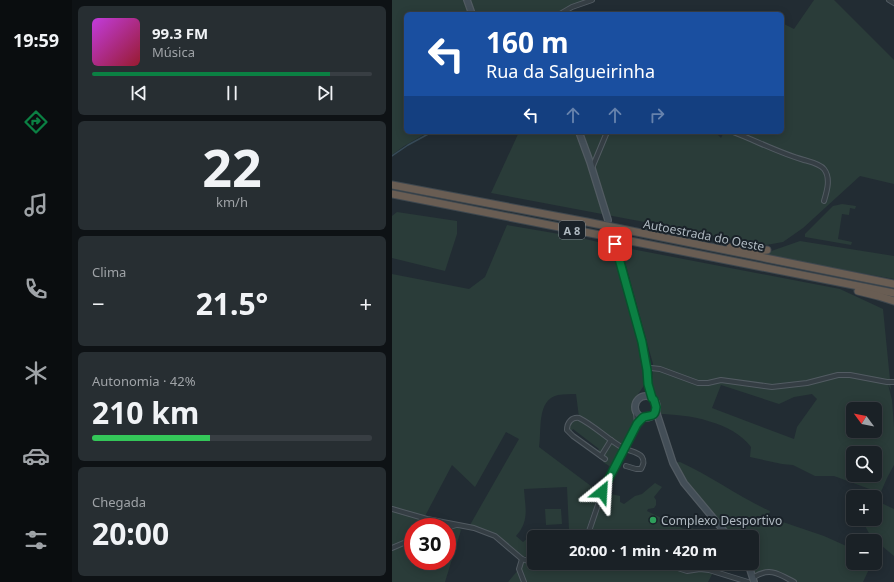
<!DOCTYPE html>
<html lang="pt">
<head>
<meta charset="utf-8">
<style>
  :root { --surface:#1a2126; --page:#272e32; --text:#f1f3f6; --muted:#9fa3a7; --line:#383e43; --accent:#0b8043 }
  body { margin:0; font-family:"Noto Sans",sans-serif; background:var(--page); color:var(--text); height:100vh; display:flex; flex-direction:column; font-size:15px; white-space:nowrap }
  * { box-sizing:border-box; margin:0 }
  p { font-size:13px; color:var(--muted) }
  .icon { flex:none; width:22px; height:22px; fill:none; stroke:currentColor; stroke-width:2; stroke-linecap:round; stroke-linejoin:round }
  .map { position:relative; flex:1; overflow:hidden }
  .sheet { display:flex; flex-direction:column; gap:6px; padding:6px; background:#0e1215; width:320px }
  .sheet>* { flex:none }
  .guide { position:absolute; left:12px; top:12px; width:380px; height:122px; border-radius:6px; box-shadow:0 2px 10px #0003,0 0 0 1px var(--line); background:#1a4fa0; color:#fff; overflow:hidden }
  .needle { width:26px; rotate:302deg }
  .controls { position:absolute; left:454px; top:402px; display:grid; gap:8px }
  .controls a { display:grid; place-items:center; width:36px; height:36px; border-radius:6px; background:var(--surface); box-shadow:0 2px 10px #0003,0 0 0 1px var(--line); font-size:20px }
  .speed { position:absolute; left:12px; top:518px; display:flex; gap:8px; font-size:20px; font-weight:700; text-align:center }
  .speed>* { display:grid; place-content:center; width:52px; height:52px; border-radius:50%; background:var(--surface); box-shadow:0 2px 10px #0003,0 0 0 1px var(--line); line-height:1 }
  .speed .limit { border:6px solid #d22; background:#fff; color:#111 }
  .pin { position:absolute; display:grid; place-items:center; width:34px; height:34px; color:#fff; margin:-17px; border-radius:8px; box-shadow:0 2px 6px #0006 }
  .me { position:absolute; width:44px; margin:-22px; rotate:27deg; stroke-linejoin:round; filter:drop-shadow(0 0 3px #0008) }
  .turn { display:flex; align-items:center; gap:14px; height:84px; padding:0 16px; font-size:18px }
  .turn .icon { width:52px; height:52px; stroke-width:2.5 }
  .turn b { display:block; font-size:28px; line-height:34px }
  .lanes { display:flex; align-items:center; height:38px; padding:0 16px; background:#0003; justify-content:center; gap:20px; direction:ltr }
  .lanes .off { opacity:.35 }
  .big { font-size:30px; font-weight:700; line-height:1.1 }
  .sheet .widget { flex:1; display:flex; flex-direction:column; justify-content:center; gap:6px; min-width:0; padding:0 14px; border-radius:6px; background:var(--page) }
  .sheet .dial { align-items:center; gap:0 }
  .dial b { font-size:52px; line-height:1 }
  .song { display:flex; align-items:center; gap:12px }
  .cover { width:48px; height:48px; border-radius:6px; background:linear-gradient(135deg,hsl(290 70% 55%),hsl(350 70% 35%)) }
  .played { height:4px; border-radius:2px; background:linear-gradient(90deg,var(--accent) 85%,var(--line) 85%) }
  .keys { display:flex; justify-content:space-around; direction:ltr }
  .heat { display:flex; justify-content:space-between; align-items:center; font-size:22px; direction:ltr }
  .charge { height:6px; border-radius:3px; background:linear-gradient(90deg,#34c759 42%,var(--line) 0) }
  .trip { position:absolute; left:135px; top:530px; width:232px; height:40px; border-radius:6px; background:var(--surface); box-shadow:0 2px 10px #0003,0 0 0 1px var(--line); font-weight:700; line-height:40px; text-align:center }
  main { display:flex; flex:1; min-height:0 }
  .menu { display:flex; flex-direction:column; width:72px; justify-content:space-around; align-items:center; background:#0a0d0f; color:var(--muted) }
  .menu .icon { width:28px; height:28px }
  .menu .current { color:var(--accent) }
  .menu b { font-size:18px; color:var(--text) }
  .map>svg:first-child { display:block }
  .green { fill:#2a3c39; fill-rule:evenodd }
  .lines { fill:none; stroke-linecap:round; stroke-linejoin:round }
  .stream { stroke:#374b58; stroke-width:1.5 }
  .street-casing { stroke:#525b62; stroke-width:6 }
  .secondary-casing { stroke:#525b62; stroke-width:8 }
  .highway-casing { stroke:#3f484f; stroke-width:9 }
  .street { stroke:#353e44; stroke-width:4 }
  .secondary { stroke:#434e57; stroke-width:5.5 }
  .highway { stroke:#695d53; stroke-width:7 }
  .route-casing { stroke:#07532c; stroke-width:10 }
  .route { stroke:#0b8043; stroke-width:7 }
  .leisure-dot { fill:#2e9e5b; stroke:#1a2229; stroke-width:1.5 }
  .labels { text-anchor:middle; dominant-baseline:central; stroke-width:4; stroke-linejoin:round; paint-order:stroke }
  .shield { fill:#1a2229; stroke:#828c93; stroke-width:1 }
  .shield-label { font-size:11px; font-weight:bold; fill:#afb9c1 }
  .street-label { font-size:12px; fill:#afb9c1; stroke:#1a2229 }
  .poi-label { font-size:12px; fill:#afb9c1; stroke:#1a2229; text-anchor:start }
</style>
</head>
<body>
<main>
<nav class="menu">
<b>19:59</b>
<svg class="icon current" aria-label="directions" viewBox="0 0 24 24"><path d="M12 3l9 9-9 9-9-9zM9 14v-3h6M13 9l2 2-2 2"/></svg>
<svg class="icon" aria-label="music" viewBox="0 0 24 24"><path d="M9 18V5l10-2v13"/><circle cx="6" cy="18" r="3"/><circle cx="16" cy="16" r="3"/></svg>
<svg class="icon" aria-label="phone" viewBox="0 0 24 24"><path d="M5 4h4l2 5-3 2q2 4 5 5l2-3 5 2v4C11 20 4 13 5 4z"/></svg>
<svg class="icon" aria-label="climate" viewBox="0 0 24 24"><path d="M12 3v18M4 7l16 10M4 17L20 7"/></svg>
<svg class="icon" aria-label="car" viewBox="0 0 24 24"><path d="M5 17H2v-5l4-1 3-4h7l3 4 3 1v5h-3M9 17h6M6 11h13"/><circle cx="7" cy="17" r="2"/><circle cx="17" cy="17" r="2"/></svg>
<svg class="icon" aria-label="filters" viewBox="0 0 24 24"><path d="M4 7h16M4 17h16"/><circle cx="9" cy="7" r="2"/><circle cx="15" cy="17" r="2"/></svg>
</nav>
<section class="sheet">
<div class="widget">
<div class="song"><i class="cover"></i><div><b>99.3 FM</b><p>Música</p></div></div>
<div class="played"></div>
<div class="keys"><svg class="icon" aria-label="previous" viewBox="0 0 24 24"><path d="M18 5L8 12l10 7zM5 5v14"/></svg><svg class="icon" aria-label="pause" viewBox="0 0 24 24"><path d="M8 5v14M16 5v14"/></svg><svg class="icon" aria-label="next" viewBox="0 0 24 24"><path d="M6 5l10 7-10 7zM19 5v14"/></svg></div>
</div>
<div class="widget dial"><b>22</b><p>km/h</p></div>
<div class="widget"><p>Clima</p>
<div class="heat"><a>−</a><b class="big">21.5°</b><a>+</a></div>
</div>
<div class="widget"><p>Autonomia · 42%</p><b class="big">210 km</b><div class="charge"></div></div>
<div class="widget"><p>Chegada</p><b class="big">20:00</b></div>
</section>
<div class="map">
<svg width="502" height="582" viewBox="0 0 502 582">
  <rect width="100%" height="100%" fill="#222c33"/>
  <g class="green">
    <path d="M0,0H200L168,14H14V132H29L31,135L12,146L0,155Z"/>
    <path d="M422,0H442L502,60V184L468,176L411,228L391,242L369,246L300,231L99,193L127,132H323L329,138L332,132H390V23L402,29Z"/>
    <path d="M450,204L464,206L463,209L458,208L457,215L450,214L446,239L460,242L459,245L413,237V234L441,206Z"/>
    <path d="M5,212L65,221V234L53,271L0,258V216Z"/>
    <path d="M115,225L185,237L219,245L245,340L252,371L251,387L240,403L245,424L222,469L211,462L213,460L204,453L207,449L181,429L178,433L175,430L177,421L187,417L184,394C178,394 172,394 166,395C144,400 150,431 147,447L207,492L192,537H152L157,533L176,532L177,530L175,487L132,489C133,507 138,521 124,536L131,542L136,538L138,540V550L142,547V558L130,556L105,535L78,525L127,439L114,432L83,487L60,465L32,518L64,525L69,530L53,582H0V274L77,289L93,277ZM21,527H55V561H21Z"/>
    <path d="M408,241L502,256V279L368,255Z"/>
    <path d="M229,247L448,289L491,309L499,390L496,384L500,400L502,427V465L495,478L485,501L502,509V556L479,537L471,522L472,519H483V497H481L483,491L442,476H423L401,465L390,464L358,457L359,447C341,422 296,414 266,414L267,402L260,387L261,364ZM329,385L387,404L402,397L420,394L425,399L405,427L402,439L320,408ZM461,409H483V431H461ZM461,453H483V475H461Z"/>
    <path d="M288,462C319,476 347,497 378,511L376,517L432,536L461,549V563H478L479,565L471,582H402L375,571H369L364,574L357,563H360V537H338L293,482L282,463Z"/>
    <path d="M263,483L270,487L262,497L264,500V505L262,508L256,509L255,511L298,532L300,528L316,537H195L210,492L228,496V502L232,504L243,496L250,494Z"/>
    <path d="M153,509H169L170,524L154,525Z"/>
    <path d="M130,559L142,563H326L316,582H116L127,569Z"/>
  </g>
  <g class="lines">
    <path class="stream" d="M0,156L16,145L40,132"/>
    <g class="street-casing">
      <g id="street">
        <path d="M497,0L502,3"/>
        <path d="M168,14L180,7L200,0"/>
        <path d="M341,132C365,141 387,153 412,160C419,162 428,164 432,169C439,178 435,191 432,201"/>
        <path d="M200,168L215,132"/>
        <path d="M255,370L259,368L268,369L306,383H316L329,380L380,387L415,383L446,375H458L495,382H502"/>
        <path d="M244,412L245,424"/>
        <path d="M209,456L219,440"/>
        <path d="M213,459L181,436L175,430C175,422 180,417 187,418C203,426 215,439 231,448C237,451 247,452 250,457C253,462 251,465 249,469H244L234,466"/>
        <path d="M0,509L35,519L82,528L103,536L130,559L142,563"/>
        <path d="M55,528L64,525"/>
        <path d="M195,537L211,490L245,424L252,417"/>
        <path d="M0,548L21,539"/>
        <path d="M130,559L127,569L132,582"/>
        <path d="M270,563L295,571L308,569L317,570L356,582"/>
        <path d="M362,577C378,567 387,574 402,582"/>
      </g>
    </g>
    <g class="secondary-casing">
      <g id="secondary">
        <path d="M75,0L80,14"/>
        <path d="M187,132L198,162L216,220"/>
        <path d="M223,244L250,342L255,370L256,384L260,398"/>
        <circle cx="254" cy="407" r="11"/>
        <path d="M264,411L281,463L292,483L337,537"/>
        <path d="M356,563L362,582"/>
      </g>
    </g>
    <g class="highway-casing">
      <g id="highway">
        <path d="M0,185L195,222L502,284"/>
        <path d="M0,194L502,293"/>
        <path d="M338,247L363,251L375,250"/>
        <path d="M466,291L486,296L502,301"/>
      </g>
    </g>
    <use href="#street" class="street"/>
    <use href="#secondary" class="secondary"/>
    <use href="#highway" class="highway"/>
  </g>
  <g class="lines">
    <g class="route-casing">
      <path id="route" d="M210,492L245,424C247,422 250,418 252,417C260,415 263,417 264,407L262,400L260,398L256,384L255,370L250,342L223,244"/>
    </g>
    <use href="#route" class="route"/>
  </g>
  <circle class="leisure-dot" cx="261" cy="520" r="4"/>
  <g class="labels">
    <rect class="shield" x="167" y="221" width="26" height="18" rx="3"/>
    <g class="shield-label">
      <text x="180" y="230">A 8</text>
    </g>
    <g class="street-label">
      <text transform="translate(312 235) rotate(11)">Autoestrada do Oeste</text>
    </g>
    <g class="poi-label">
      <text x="269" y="520">Complexo Desportivo</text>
    </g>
  </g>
</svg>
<div class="controls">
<a><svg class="needle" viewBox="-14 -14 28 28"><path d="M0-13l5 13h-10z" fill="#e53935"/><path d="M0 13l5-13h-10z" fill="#9fa3a7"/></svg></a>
<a><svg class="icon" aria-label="search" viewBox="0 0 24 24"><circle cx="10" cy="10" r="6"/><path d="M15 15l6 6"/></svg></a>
<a>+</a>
<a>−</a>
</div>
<div class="speed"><div class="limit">30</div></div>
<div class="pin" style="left:223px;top:244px;background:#d93025"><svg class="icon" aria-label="arrive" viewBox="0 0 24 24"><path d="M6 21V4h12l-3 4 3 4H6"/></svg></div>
<svg class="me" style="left:210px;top:492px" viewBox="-20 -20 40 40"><path d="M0-17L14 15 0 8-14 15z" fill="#0b8043" stroke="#fff" stroke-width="4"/></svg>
<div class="trip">20:00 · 1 min · 420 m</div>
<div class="guide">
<div class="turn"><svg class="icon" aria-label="left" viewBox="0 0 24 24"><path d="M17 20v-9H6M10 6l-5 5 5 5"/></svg><div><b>160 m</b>Rua da Salgueirinha</div></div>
<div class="lanes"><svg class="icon" aria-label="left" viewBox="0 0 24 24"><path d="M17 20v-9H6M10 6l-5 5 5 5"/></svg><svg class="icon off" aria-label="ahead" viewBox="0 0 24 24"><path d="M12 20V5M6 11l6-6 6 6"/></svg><svg class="icon off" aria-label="ahead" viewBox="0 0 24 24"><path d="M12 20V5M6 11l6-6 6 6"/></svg><svg class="icon off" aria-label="right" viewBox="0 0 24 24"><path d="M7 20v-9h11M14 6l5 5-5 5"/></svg></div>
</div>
</div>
</main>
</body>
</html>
